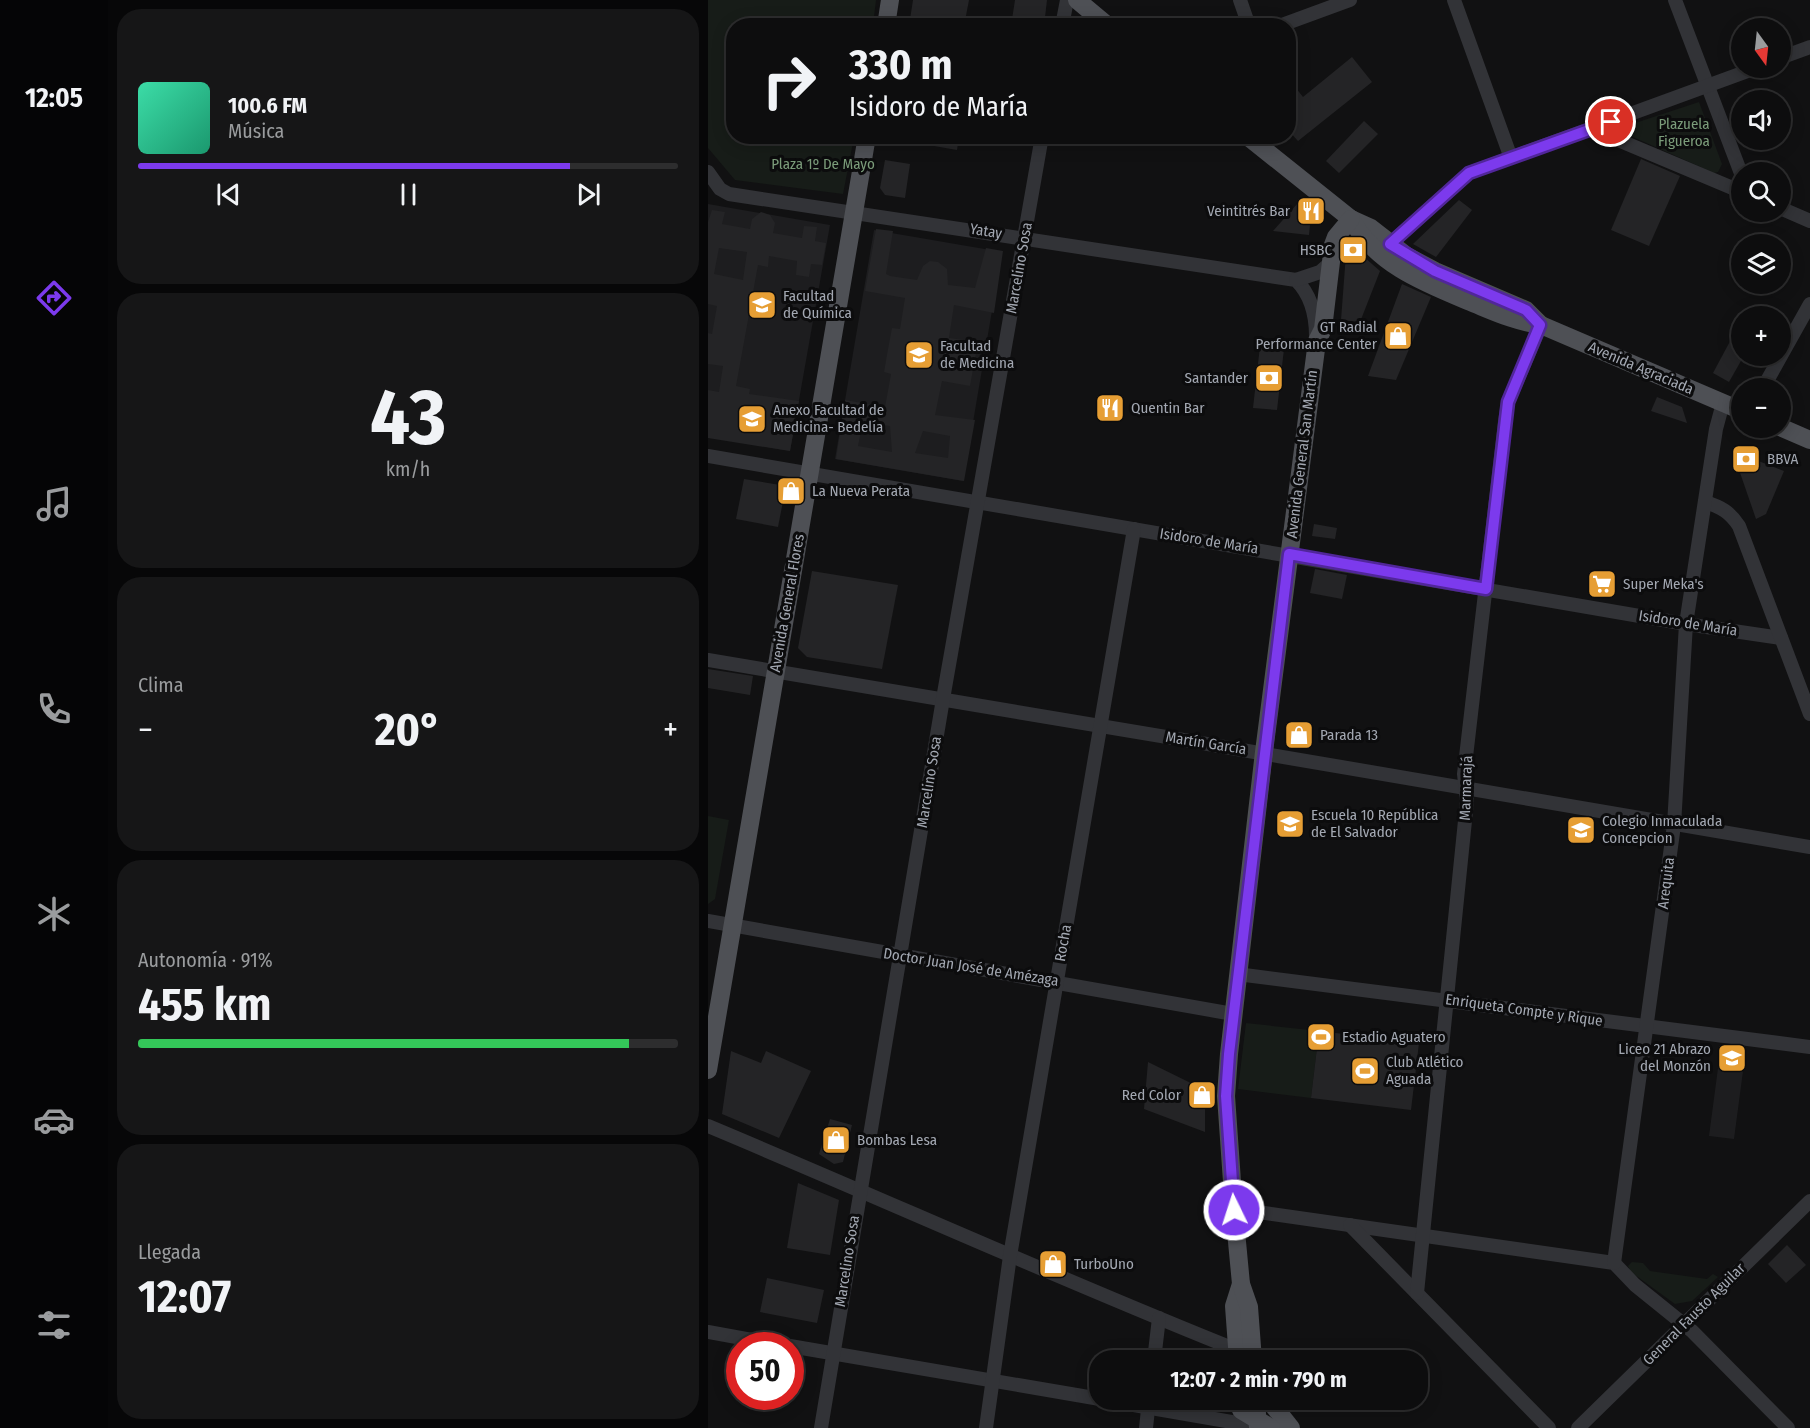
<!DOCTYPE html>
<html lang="es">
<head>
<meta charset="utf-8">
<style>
  :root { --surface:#0d0d0e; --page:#161617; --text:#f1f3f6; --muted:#9a9c9e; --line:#2d2d2e; --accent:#7c3aed }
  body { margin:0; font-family:"Fira Sans Condensed",sans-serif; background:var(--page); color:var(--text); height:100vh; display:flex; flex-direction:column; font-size:22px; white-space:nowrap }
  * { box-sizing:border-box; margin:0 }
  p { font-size:20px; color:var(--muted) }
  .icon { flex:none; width:33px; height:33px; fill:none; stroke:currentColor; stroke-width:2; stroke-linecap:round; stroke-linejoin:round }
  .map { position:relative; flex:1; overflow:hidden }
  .drawer { display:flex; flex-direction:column; gap:9px; padding:9px; background:#070708; width:600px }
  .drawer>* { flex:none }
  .banner { position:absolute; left:18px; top:18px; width:570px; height:126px; border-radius:24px; box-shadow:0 3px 15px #0003,0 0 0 2px var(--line); background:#0d0d0e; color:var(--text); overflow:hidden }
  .needle { width:39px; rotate:165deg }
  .tools { position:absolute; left:1023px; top:18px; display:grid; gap:12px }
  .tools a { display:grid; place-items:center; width:60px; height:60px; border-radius:50%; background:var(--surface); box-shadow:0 3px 15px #0003,0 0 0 2px var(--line); font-size:30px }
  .speed { position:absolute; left:18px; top:1332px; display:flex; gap:12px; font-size:30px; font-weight:700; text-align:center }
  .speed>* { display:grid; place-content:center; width:78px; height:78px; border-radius:50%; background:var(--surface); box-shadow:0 3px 15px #0003,0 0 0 2px var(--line); line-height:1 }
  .speed .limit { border:9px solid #d22; background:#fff; color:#111 }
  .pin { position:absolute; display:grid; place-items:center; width:51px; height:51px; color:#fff; margin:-26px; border:3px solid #fff; border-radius:50%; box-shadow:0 2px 6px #0007 }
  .me { position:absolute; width:66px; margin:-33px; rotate:356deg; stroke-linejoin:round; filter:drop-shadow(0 0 4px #0008) }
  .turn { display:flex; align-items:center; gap:21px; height:126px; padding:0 24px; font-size:27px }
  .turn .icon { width:78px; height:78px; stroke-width:2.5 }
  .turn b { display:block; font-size:42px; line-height:51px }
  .big { font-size:45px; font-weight:700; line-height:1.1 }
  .drawer .widget { flex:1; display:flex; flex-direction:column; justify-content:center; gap:9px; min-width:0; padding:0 21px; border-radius:24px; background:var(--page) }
  .drawer .dial { align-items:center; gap:0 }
  .dial b { font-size:78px; line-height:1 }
  .song { display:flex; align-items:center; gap:18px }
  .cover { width:72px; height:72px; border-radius:9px; background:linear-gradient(135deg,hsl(160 70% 55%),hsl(160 70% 35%)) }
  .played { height:6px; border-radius:3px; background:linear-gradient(90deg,var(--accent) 80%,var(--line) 80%) }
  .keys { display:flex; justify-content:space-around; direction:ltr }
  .heat { display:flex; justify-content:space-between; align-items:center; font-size:33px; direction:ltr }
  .charge { height:9px; border-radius:4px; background:linear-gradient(90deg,#34c759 91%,var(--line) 0) }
  .trip { position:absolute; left:381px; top:1350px; width:339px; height:60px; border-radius:24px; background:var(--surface); box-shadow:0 3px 15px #0003,0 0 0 2px var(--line); font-weight:700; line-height:60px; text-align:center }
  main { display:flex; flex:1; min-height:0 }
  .menu { display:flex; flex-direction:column; width:108px; justify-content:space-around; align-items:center; background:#050506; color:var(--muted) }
  .menu .icon { width:42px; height:42px }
  .menu .on { color:var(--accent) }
  .menu b { font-size:27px; color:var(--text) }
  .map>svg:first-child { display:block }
  .built { fill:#1d1d1f }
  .green { fill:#171c18 }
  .building { fill:#242426; fill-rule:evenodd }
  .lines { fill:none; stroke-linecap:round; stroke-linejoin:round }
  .minor { stroke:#323337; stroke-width:14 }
  .major { stroke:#4e5055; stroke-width:18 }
  .route-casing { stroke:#51269a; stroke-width:15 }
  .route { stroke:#7c3aed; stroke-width:10 }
  .labels { text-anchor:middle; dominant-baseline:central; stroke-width:6; stroke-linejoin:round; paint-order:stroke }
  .park-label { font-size:15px; fill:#7b9c7a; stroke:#0c0c0d }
  .poi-label { font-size:15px; fill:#a3a8b2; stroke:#0c0c0d; text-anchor:start }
  .street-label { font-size:15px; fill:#a3a8b2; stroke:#0c0c0d }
</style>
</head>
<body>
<main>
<nav class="menu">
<b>12:05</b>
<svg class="icon on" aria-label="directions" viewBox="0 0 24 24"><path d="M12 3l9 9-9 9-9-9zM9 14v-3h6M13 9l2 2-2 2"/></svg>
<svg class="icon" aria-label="music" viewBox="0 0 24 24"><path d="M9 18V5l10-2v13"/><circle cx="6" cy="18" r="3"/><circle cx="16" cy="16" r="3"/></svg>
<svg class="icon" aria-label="phone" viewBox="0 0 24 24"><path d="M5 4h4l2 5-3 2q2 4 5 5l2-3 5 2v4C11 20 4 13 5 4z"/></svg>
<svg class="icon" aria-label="climate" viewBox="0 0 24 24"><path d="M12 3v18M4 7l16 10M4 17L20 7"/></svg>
<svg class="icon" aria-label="car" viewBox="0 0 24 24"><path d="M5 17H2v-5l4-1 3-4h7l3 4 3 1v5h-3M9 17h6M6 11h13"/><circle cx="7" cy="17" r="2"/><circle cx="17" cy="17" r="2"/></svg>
<svg class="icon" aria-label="filters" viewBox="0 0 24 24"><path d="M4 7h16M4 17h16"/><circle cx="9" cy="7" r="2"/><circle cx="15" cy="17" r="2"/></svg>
</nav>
<section class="drawer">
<div class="widget">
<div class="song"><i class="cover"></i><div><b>100.6 FM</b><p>Música</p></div></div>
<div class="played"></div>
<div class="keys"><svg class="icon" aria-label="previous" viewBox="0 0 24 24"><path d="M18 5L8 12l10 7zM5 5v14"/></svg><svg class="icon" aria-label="pause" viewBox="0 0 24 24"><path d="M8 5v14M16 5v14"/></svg><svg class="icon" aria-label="next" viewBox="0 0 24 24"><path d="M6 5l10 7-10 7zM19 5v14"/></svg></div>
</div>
<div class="widget dial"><b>43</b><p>km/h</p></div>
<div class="widget"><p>Clima</p>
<div class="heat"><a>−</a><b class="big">20°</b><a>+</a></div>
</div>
<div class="widget"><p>Autonomía · 91%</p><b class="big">455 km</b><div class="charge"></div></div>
<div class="widget"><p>Llegada</p><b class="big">12:07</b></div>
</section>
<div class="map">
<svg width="1102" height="1428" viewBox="0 0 1102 1428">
  <rect width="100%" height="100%" fill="#111112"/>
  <g class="built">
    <path d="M0,204L122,225L82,451L0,437Z"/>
    <path d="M166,230L294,252L255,481L127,459Z"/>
    <path d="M1012,1053L1037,1056L1026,1139L1001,1136Z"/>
  </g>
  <g class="green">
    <path d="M0,0H168L165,25L26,26V136L146,137L135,194L27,180L0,148Z"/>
    <path d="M991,102L1014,164L1010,172L1006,173L916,133L918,126Z"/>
    <path d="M0,816L21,820L7,899L0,904Z"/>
    <path d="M538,1023L611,1031L603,1098L530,1089Z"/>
    <path d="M924,1262L935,1263L942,1271L999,1279L1005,1274L1010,1277L984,1301L967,1304L923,1272L920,1266Z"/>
  </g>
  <g class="building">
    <path d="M205,0H261L256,26H201Z"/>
    <path d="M307,0H339L336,26H303Z"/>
    <path d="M644,57L664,82L590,141L580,130V78L595,97Z"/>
    <path d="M656,121L670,134L631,173L618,161Z"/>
    <path d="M204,136H251L249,150L203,142Z"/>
    <path d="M933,159L972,176L941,246L903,230Z"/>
    <path d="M177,160L202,164L197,198L177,195L172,188Z"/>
    <path d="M751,200L764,210L728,257L705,244Z"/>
    <path d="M590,203L603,215L601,235L565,231Z"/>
    <path d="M4,210L17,212L14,224L42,229L44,219L53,212L62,215L67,223L65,233L94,238L96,226L109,227L107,241L118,243L114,265L103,264L101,277L88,275L89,261L61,256L60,267L50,265L28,386L42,389L41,394L91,401L82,451L0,438V390L11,392L15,366L0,364V333L4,334L9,306L0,304V222ZM11,248L39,252L35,280L6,274Z"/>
    <path d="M168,229L185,231L178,274L182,276L209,280L215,266L222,261L230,262L239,269L240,285L267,288L278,248L295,251L286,313L246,305L241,338L270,342L262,386L234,381L227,415L267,420L256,481L128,459L137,400L177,407L183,374L176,372L180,349L184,328L192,329L197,298L157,291ZM155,422L182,426L184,452L150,446ZM215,431L242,436L240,458L207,453Z"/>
    <path d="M648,250L672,271L652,322L633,320L638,254Z"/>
    <path d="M694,284L723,297L688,380L660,376Z"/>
    <path d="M1034,319V359L1021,382L1005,373Z"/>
    <path d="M552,346L576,349L569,410L545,408Z"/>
    <path d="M949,397L974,407L979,423L943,411Z"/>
    <path d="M1043,458L1076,471L1058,514L1048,519L1029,464Z"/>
    <path d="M36,479L78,486L70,527L28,519Z"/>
    <path d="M606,524L629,528L627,539L604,536Z"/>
    <path d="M607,569L639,575L634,599L602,593Z"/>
    <path d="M104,571L190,585L174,669L99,657L90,648Z"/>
    <path d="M0,669L45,676L42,695L0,688Z"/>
    <path d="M611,1031L711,1043L703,1110L603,1098Z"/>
    <path d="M23,1051L53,1063L58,1051L103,1071L71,1138L14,1114Z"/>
    <path d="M440,1062L497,1090V1132L436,1109Z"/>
    <path d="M122,1119L144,1125L135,1162L126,1164L111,1154Z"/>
    <path d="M90,1183L131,1200L122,1255L79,1248Z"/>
    <path d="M1079,1245L1098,1265L1078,1283L1060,1264Z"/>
    <path d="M59,1278L116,1290L109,1323L52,1312Z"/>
  </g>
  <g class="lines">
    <g class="minor">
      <path d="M532,0L541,26"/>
      <path d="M746,0L803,158"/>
      <path d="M967,0L1034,176"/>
      <path d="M354,26L359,0"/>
      <path d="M571,26L642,0"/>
      <path d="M1072,58L1102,47"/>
      <path d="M884,129L1034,192"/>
      <path d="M0,172L12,189L21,194L588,280C603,295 608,316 608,336"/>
      <path d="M1072,208L1102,221"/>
      <path d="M682,244L761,173L1048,68"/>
      <path d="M588,280L612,272L621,264"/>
      <path d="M1055,388L1102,304"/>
      <path d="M0,456L978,624L1073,638"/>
      <path d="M997,502C1013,507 1022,512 1031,526L1102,714"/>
      <path d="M0,660C368,719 734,787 1102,847"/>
      <path d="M0,921L525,1014"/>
      <path d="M529,974L1102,1047"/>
      <path d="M0,1126C177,1200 351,1279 529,1350"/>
      <path d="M526,1210L543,1211L906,1263L927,1285L984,1331L1080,1428"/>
      <path d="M642,1225L841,1428"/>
      <path d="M906,1263L966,825L978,624L1008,429L1015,403"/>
      <path d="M709,1293L759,801L756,774L797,421L800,402L833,325"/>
      <path d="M0,1332L78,1346"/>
      <path d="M82,1346L392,1399"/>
      <path d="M446,1360L451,1318"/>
      <path d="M397,1400L535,1424"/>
      <path d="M113,1428L235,699L334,136"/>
      <path d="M278,1428L302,1256L426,529"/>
      <path d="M438,1428L441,1400"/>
      <path d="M870,1428L1102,1201"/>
    </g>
    <g class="major">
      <path d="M369,0L400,26"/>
      <path d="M178,26L182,0"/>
      <path d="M539,136L643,219L663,228L699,256L727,271L818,310L833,325"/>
      <path d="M643,219C669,266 719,284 767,304C789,313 809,322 833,325L1034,411"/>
      <path d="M1072,427L1102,440"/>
      <path d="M0,1070L159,136"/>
      <path d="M530,1360L526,1306L533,1284"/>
      <path d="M545,1360L541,1307L533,1284L526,1210L518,1096L521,1054L556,752L609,341L615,329L625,245L628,237L643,219"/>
      <path d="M548,1400L550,1428"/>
      <path d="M561,1400L583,1428"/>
      <path d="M533,1410L563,1428"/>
    </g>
  </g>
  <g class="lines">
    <g class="route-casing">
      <path id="route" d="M526,1210L518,1096L521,1054L581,554L778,589L800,402L832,325L818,310L727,271L682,244L761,173L903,122"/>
    </g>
    <use href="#route" class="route"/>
  </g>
  <defs>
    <g id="restaurant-square" transform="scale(1.5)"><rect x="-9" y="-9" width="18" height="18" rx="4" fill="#e69e34" stroke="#0c0c0d"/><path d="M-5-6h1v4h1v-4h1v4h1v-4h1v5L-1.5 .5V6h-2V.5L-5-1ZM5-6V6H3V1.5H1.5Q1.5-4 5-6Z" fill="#fff"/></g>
    <g id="bank-square" transform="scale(1.5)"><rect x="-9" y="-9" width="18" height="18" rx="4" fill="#e69e34" stroke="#0c0c0d"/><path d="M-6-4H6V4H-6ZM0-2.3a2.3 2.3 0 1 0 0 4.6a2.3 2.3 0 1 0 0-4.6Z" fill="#fff"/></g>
    <g id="university-square" transform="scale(1.5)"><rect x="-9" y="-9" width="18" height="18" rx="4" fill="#e69e34" stroke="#0c0c0d"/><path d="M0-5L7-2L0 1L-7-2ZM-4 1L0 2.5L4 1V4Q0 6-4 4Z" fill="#fff"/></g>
    <g id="shop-square" transform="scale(1.5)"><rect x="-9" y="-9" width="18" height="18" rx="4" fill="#e69e34" stroke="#0c0c0d"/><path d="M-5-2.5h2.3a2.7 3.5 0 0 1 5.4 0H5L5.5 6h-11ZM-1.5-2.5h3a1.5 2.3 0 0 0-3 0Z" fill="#fff"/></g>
    <g id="supermarket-square" transform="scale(1.5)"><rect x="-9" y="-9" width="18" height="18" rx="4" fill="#e69e34" stroke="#0c0c0d"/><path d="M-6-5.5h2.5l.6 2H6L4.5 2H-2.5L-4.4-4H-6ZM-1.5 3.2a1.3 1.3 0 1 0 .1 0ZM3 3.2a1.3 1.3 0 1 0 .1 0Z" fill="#fff"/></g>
    <g id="school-square" transform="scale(1.5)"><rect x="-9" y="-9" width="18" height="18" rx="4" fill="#e69e34" stroke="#0c0c0d"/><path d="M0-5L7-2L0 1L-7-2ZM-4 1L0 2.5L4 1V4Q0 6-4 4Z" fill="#fff"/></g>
    <g id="stadium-square" transform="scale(1.5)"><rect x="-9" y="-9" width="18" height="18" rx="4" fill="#e69e34" stroke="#0c0c0d"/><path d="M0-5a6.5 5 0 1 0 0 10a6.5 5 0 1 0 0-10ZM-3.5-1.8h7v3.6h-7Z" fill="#fff"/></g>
  </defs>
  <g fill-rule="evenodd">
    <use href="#restaurant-square" x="603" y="211"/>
    <use href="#bank-square" x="645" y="250"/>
    <use href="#university-square" x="54" y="305"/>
    <use href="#shop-square" x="690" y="336"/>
    <use href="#university-square" x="211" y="355"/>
    <use href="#bank-square" x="561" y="378"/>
    <use href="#restaurant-square" x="402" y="408"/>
    <use href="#university-square" x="44" y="419"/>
    <use href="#bank-square" x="1038" y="459"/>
    <use href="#shop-square" x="83" y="491"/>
    <use href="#supermarket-square" x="894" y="584"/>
    <use href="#shop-square" x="591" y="735"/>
    <use href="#school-square" x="582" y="824"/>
    <use href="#school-square" x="873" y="830"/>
    <use href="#stadium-square" x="613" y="1037"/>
    <use href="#school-square" x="1024" y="1058"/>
    <use href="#stadium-square" x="657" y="1071"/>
    <use href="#shop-square" x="494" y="1095"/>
    <use href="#shop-square" x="128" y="1140"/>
    <use href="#shop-square" x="345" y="1264"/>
  </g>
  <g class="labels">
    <g class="park-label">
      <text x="976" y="124">Plazuela<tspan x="976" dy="17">Figueroa</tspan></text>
      <text x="115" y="164">Plaza 1º De Mayo</text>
    </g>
    <g class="poi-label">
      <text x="582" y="211" text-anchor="end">Veintitrés Bar</text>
      <text x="624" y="250" text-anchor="end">HSBC</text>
      <text x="75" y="296">Facultad<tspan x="75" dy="17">de Química</tspan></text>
      <text x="669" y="327" text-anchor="end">GT Radial<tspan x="669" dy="17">Performance Center</tspan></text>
      <text x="232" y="346">Facultad<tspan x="232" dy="17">de Medicina</tspan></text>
      <text x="540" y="378" text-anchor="end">Santander</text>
      <text x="423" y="408">Quentin Bar</text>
      <text x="65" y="410">Anexo Facultad de<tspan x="65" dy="17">Medicina- Bedelía</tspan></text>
      <text x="1059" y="459">BBVA</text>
      <text x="104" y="491">La Nueva Perata</text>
      <text x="915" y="584">Super Meka's</text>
      <text x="612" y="735">Parada 13</text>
      <text x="603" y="815">Escuela 10 República<tspan x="603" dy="17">de El Salvador</tspan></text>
      <text x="894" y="821">Colegio Inmaculada<tspan x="894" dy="17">Concepcion</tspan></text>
      <text x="634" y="1037">Estadio Aguatero</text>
      <text x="1003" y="1049" text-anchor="end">Liceo 21 Abrazo<tspan x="1003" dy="17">del Monzón</tspan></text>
      <text x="678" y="1062">Club Atlético<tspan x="678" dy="17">Aguada</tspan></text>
      <text x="473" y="1095" text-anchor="end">Red Color</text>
      <text x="149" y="1140">Bombas Lesa</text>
      <text x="366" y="1264">TurboUno</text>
    </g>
    <g class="street-label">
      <text transform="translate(278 231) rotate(9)">Yatay</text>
      <text transform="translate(311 268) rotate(-80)">Marcelino Sosa</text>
      <text transform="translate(933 368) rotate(23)">Avenida Agraciada</text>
      <text transform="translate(594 454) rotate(-83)">Avenida General San Martín</text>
      <text transform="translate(501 541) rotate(9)">Isidoro de María</text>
      <text transform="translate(79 603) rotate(-80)">Avenida General Flores</text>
      <text transform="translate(980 623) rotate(9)">Isidoro de María</text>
      <text transform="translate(498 743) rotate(9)">Martín García</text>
      <text transform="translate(221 782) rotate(-81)">Marcelino Sosa</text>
      <text transform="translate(758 788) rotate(-88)">Marmarajá</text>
      <text transform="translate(958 883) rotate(-83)">Arequita</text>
      <text transform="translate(355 943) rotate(-80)">Rocha</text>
      <text transform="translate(263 967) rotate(9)">Doctor Juan José de Amézaga</text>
      <text transform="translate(816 1010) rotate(8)">Enriqueta Compte y Rique</text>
      <text transform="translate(139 1261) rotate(-81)">Marcelino Sosa</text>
      <text transform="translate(986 1314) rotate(-45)">General Fausto Aguilar</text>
    </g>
  </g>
</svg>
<div class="tools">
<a><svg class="needle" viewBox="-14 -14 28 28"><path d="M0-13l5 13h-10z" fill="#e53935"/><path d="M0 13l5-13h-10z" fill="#9a9c9e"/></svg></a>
<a><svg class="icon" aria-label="sound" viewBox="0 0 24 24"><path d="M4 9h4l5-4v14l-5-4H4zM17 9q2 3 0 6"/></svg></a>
<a><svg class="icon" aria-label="search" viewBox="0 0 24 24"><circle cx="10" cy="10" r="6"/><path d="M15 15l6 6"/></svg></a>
<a><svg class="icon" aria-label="layers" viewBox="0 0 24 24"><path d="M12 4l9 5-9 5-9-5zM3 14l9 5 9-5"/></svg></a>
<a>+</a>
<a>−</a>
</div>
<div class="speed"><div class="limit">50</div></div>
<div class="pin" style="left:903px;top:122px;background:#d93025"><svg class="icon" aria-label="arrive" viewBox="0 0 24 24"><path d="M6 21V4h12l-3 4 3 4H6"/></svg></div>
<svg class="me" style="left:526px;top:1210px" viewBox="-20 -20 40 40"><circle r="17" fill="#7c3aed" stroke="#fff" stroke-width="3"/><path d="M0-11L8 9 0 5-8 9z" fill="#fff"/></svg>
<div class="trip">12:07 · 2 min · 790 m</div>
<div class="banner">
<div class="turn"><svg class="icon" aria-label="right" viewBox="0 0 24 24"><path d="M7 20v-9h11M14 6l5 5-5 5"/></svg><div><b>330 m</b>Isidoro de María</div></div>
</div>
</div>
</main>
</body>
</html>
